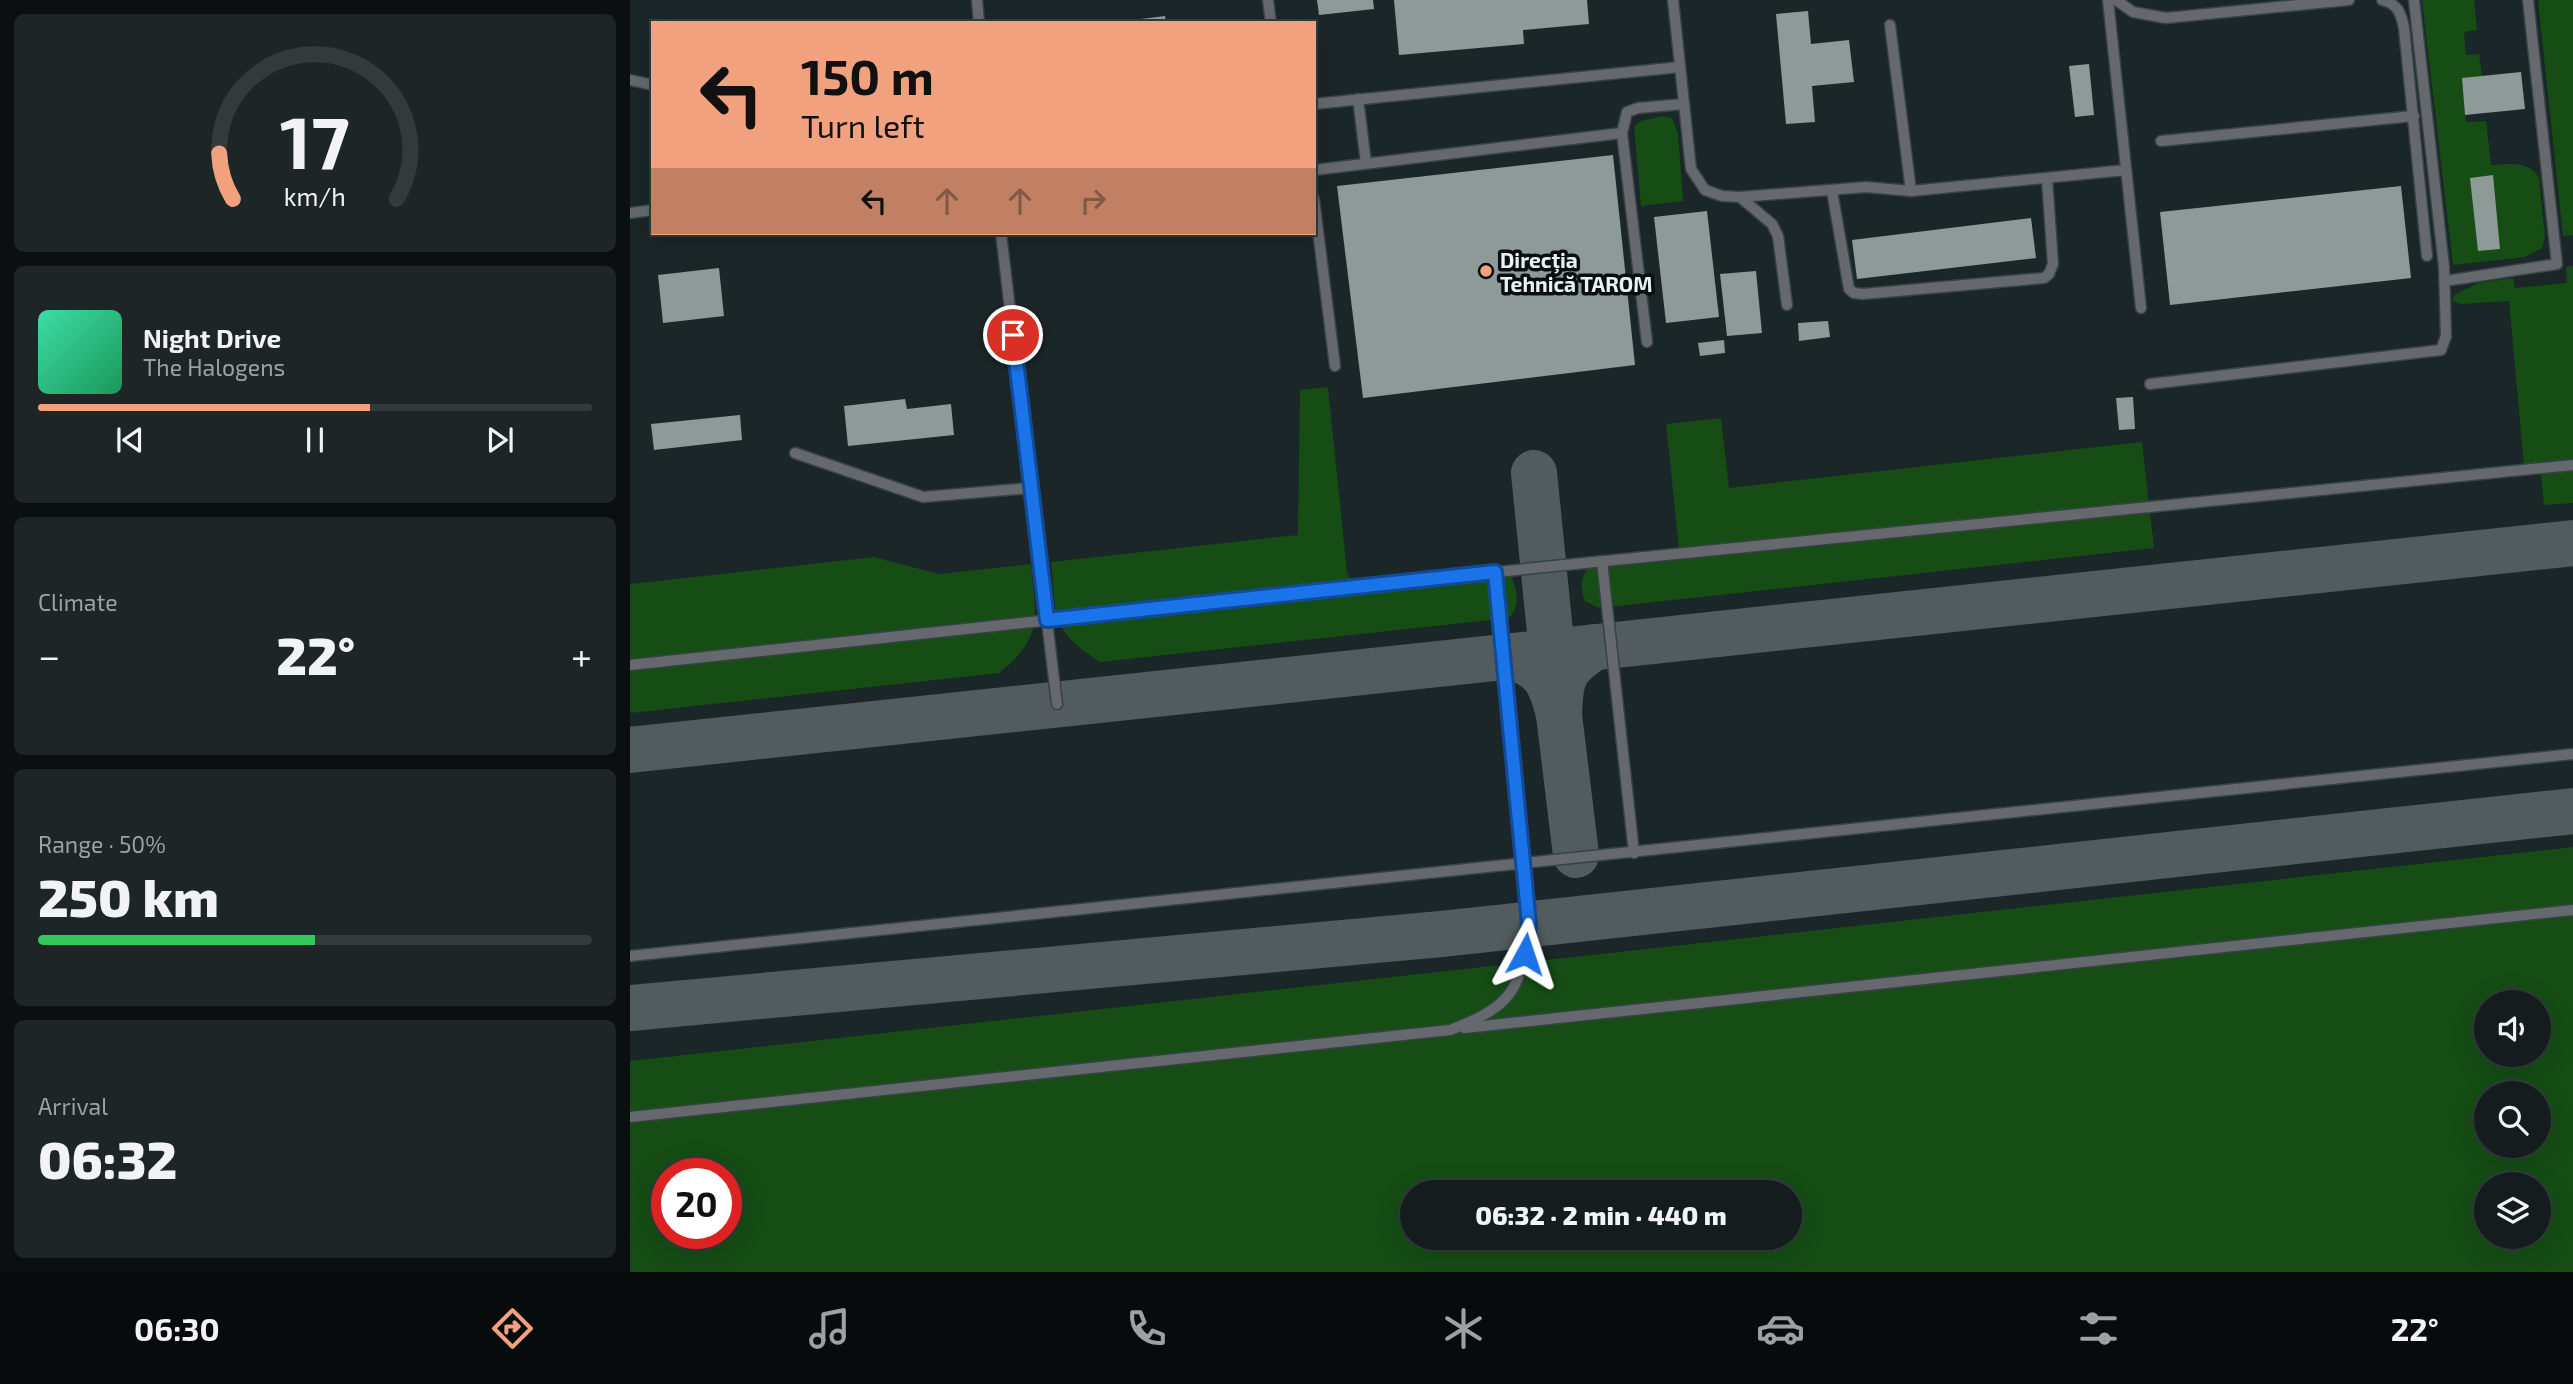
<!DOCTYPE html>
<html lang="en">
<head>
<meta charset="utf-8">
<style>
  :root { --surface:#141c1e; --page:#1d2527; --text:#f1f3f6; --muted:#9da1a4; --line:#333a3c; --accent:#f2a17e }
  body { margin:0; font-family:"Exo 2",sans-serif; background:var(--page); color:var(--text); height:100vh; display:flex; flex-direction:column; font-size:26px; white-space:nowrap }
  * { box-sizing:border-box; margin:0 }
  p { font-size:23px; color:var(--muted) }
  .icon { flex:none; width:38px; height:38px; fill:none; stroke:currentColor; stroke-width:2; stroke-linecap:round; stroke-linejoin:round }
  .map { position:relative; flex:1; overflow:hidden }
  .sheet { display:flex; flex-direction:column; gap:14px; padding:14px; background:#0b0f10; width:630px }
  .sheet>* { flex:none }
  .guide { position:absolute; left:21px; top:21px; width:665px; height:214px; border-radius:0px; box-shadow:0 7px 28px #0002,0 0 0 2px var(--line); background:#f2a17e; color:#111; overflow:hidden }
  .buttons { position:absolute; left:1844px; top:990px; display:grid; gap:14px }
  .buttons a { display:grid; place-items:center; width:77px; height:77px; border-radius:50%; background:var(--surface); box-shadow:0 7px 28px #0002,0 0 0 2px var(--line); font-size:35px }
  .speed { position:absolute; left:21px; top:1158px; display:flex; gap:14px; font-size:35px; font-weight:700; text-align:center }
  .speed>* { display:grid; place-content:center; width:91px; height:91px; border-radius:50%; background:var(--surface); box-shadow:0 7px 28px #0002,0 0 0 2px var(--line); line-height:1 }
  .speed .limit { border:10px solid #d22; background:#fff; color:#111 }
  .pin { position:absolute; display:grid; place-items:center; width:60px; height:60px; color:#fff; margin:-30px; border:4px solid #fff; border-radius:50%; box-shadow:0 2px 7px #0007 }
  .me { position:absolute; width:77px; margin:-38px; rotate:5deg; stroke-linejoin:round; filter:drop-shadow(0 0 5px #0008) }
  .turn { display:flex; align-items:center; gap:24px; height:147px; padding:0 35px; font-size:32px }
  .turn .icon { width:91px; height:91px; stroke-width:2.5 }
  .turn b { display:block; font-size:49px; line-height:60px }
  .lanes { display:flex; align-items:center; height:66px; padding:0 35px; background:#0003; justify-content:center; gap:35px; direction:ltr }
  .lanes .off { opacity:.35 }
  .big { font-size:52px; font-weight:800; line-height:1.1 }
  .sheet .tile { flex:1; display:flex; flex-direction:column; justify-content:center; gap:10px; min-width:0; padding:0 24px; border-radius:10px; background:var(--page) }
  .sheet .dial { align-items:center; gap:0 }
  .dial svg { height:182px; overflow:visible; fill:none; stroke:var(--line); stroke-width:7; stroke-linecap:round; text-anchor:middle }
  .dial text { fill:var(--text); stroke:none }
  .song { display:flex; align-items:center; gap:21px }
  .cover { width:84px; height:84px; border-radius:10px; background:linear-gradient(135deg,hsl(160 70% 55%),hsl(150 70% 35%)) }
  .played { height:7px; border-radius:4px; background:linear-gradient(90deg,var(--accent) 60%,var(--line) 60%) }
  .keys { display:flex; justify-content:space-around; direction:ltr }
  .heat { display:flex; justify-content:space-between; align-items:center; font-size:38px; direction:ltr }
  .charge { height:10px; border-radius:5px; background:linear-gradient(90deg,#34c759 50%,var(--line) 0) }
  .trip { position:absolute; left:770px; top:1180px; width:402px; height:70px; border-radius:35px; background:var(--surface); box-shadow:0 7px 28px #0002,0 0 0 2px var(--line); font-weight:800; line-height:70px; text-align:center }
  .menu { display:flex; height:112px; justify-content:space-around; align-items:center; background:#080b0c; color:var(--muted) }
  .menu .icon { width:49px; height:49px }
  .menu .current { color:var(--accent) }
  .menu b { font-size:32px; color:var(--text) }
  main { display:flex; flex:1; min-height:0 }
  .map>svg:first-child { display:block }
  .green { fill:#154d15; fill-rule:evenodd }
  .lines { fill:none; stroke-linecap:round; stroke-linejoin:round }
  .taxiway { stroke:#525c5e; stroke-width:46 }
  .building { fill:#8d9a97 }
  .service-casing { stroke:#384244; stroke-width:13 }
  .service { stroke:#65696d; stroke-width:10 }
  .route-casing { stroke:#114b97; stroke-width:18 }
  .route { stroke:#1a73e8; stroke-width:12 }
  .poi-dot { fill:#f2a17e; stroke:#090e0f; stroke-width:2.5 }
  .labels { text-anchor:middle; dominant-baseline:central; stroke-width:7; stroke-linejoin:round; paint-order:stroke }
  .poi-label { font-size:21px; font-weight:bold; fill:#eaf1f3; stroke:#090e0f; text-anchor:start }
</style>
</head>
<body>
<main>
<section class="sheet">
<div class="tile dial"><svg viewBox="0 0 100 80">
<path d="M14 69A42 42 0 1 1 86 69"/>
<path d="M14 69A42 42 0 0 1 8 49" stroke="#f2a17e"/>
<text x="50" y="56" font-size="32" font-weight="700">17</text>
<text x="50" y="72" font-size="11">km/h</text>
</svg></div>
<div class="tile">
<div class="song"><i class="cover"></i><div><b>Night Drive</b><p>The Halogens</p></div></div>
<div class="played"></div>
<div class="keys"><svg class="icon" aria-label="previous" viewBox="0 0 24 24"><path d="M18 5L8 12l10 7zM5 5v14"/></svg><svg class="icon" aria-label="pause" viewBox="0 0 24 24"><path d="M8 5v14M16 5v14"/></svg><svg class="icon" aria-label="next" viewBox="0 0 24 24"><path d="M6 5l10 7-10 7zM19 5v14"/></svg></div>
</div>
<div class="tile"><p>Climate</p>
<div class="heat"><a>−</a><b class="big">22°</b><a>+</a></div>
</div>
<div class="tile"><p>Range · 50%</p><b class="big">250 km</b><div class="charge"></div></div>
<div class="tile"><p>Arrival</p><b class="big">06:32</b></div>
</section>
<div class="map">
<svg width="1943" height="1272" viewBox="0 0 1943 1272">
  <rect width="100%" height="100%" fill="#1b2628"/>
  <g class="green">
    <path d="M1792,0H1844L1847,30L1834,32L1836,55L1849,54L1852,76L1832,79L1836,122L1856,121L1861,165C1879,164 1899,160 1909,178L1915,237L1912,248L1895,257L1823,265Z"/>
    <path d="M1908,0H1943V235L1933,236Z"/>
    <path d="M1033,116L1042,118L1048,133L1053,201L1011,206L1004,127L1010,121Z"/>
    <path d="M1943,266V503L1914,505L1910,465L1894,466L1879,301L1830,304L1823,301V296L1848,283L1883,278L1885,288L1937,283L1936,267Z"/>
    <path d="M698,387L717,573L721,581L727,583L881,575C887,590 891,606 879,618L470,662C419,629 427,618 421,562L668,535L670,390Z"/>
    <path d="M1091,418L1099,488L1512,442L1524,548L969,608L955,601C948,583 953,574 963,558L1049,548L1036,424Z"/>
    <path d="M244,557L309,574L401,564C406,616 414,638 369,673L0,713V584Z"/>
    <path d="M1943,847V1272H0V1061ZM1857,1003H1909V1055H1857ZM1857,1094H1909V1146H1857ZM37,1174H96V1234H37ZM1857,1185H1909V1237H1857ZM782,1192H1160V1237H782Z"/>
  </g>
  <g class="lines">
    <g class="taxiway">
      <path d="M904,473L922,652"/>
      <path d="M880,656C915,667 921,682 929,715C930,678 933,667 965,647"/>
      <path d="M929,715L946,855"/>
      <path d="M0,750L1943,543"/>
      <path d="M0,1008L811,934L1943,811"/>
    </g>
  </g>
  <g class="building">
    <path d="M687,0H743L744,9L689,15Z"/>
    <path d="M764,0H957L959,24L893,30L894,44L769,55Z"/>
    <path d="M1178,11L1181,44L1219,40L1224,82L1182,86L1185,122L1156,124L1146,14Z"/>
    <path d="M535,16L536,23H494V21Z"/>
    <path d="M1459,64L1464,115L1445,117L1439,66Z"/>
    <path d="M1891,72L1895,109L1835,115L1832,78Z"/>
    <path d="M983,155L1005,365L733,398L707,186Z"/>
    <path d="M1863,175L1870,249L1848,251L1840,178Z"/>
    <path d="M1771,186L1781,278L1540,305L1530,212Z"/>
    <path d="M1077,211L1089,317L1036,323L1024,217Z"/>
    <path d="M1401,218L1406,258L1227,279L1222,240Z"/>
    <path d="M89,268L94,316L33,323L28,275Z"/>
    <path d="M1126,271L1132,333L1097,336L1090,274Z"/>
    <path d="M1198,321L1200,337L1169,341L1168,323Z"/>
    <path d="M1094,340L1095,353L1070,356L1068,343Z"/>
    <path d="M1503,397L1505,429L1489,430L1486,398Z"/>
    <path d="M275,399L277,409L321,404L324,435L218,446L214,406Z"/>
    <path d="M110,415L112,440L24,450L21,424Z"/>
  </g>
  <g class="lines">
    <g class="service-casing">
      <g id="service">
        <path d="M347,0L349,23"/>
        <path d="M638,0L641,23"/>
        <path d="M1043,0L1061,169L1075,190L1092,196L1110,197L1236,187L1281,191L1496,170"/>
        <path d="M1478,0L1511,308"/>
        <path d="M1486,0L1503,12L1536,18L1719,0"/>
        <path d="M1752,0C1768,4 1771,13 1774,28L1797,256"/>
        <path d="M1260,25L1281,191"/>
        <path d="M0,80L23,85"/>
        <path d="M728,99L736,163"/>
        <path d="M684,104L1050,67"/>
        <path d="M992,133L997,112L1008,108L1054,104"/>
        <path d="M1531,141L1784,116"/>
        <path d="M684,170L992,133L1017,342"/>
        <path d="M1202,191L1219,289L1224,293L1233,294L1414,278L1419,274L1423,264L1417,179"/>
        <path d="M1110,197L1142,224L1148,236L1157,305"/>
        <path d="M684,199L705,366"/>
        <path d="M0,213L23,210"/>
        <path d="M1815,281L1927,264L1898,0"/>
        <path d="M1520,384L1811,350L1816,336L1814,267L1784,0"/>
        <path d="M165,453L293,497L401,488L371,233"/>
        <path d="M401,488L427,704"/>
        <path d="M972,561L1004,853"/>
        <path d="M0,665L914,567L1943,465"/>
        <path d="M0,956L1943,754"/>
        <path d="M834,1028L1943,910"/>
        <path d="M0,1117L820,1030C883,1006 891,990 899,924L865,572"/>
      </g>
    </g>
    <use href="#service" class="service"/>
  </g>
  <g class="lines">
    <g class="route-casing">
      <path id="route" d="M383,335L417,620L865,572L899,924L895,954"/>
    </g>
    <use href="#route" class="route"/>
  </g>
  <circle class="poi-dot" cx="856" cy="271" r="7"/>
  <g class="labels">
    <g class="poi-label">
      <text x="870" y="259">Direcţia<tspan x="870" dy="24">Tehnică TAROM</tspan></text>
    </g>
  </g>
</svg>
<div class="buttons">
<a><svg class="icon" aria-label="sound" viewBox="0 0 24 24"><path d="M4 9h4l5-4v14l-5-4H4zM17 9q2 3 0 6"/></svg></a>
<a><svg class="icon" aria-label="search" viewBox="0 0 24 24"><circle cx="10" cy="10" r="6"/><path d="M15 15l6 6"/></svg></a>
<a><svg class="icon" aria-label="layers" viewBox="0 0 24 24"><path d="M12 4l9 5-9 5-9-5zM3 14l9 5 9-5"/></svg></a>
</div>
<div class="speed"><div class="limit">20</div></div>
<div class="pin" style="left:383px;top:335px;background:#d93025"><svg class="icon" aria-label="arrive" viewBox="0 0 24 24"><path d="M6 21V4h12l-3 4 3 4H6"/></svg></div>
<svg class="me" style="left:895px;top:954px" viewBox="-20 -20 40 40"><path d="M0-17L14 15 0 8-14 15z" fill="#1a73e8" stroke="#fff" stroke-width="4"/></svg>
<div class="trip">06:32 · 2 min · 440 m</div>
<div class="guide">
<div class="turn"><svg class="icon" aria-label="left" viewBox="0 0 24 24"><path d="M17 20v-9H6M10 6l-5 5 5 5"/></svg><div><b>150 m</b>Turn left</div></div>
<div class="lanes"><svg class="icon" aria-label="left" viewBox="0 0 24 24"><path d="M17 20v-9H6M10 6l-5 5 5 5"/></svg><svg class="icon off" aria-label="ahead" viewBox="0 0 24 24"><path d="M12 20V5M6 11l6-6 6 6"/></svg><svg class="icon off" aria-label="ahead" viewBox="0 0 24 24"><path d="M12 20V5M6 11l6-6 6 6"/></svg><svg class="icon off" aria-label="right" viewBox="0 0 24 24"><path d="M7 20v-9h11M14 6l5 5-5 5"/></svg></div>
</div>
</div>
</main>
<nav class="menu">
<b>06:30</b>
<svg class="icon current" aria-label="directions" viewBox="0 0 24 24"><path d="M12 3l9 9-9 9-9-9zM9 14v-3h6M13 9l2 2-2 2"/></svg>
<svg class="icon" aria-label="music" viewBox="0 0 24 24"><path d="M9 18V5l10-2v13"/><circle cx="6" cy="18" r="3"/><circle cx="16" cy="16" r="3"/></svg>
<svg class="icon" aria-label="phone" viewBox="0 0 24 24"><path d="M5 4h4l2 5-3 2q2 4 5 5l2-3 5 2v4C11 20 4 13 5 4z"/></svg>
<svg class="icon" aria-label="climate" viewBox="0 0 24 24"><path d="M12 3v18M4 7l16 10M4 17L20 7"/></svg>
<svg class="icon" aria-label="car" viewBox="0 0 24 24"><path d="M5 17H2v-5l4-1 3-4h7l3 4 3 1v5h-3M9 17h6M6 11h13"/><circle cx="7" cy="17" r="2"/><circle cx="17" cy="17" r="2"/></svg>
<svg class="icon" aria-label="filters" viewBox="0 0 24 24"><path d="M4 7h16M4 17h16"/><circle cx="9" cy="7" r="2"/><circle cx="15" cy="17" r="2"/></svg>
<b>22°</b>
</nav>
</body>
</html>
